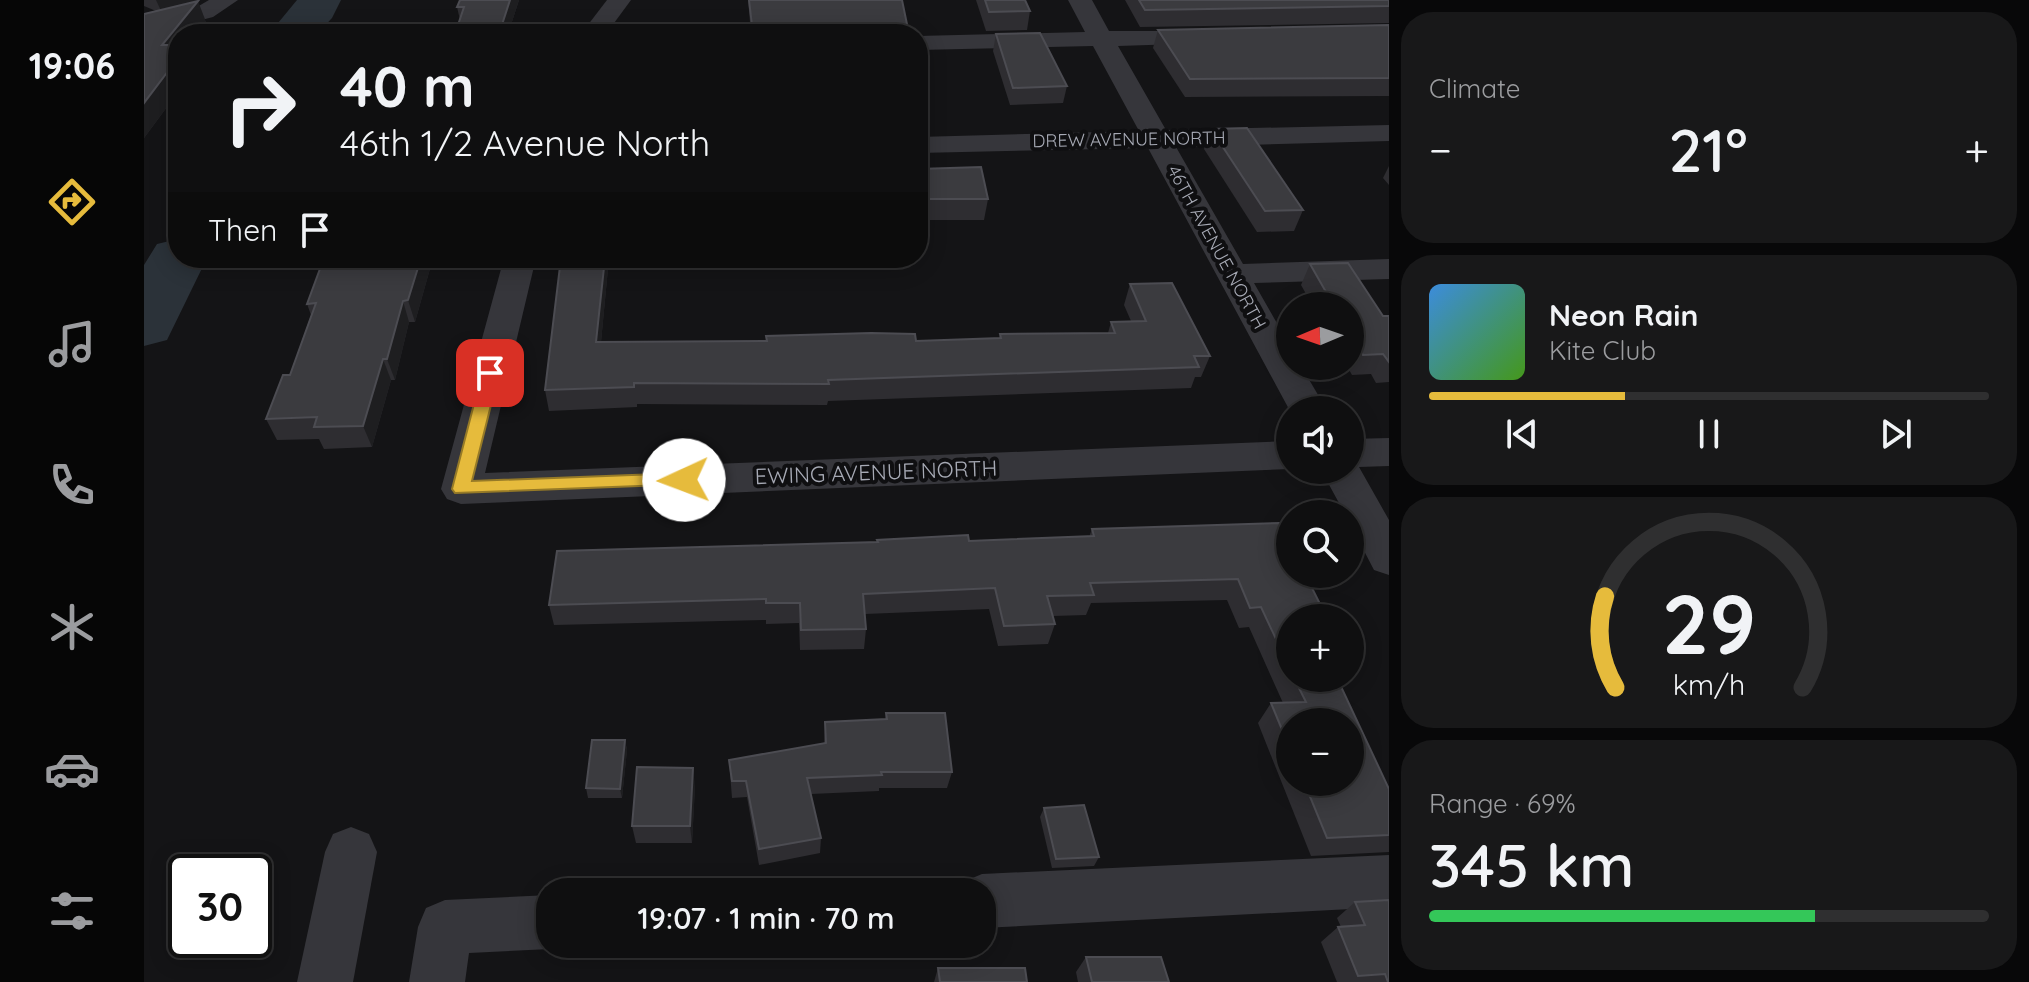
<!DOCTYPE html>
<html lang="en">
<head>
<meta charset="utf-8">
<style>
  :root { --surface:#0f0f10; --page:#181819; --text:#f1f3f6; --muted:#9b9c9f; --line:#2f2f30; --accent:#e6bb3c }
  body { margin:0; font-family:Quicksand,sans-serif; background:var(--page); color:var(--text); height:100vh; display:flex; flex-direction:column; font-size:30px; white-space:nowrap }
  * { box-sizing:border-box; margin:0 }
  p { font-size:26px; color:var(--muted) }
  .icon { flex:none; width:44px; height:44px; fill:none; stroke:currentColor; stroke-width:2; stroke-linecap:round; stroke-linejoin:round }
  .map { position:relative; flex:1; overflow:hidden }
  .sheet { display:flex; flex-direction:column; gap:12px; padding:12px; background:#080809; width:640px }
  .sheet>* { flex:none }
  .guide { position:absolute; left:24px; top:24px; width:760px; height:244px; border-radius:32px; box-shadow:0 4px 20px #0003,0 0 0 2px var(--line); background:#0f0f10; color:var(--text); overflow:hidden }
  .needle { width:52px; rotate:268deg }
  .controls { position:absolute; left:1132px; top:292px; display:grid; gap:16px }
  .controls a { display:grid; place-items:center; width:88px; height:88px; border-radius:50%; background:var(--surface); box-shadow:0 4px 20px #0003,0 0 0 2px var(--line); font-size:40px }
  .speed { position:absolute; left:24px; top:854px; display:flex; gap:16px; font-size:40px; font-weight:700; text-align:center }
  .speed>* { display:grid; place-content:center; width:104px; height:104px; border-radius:50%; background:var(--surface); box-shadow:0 4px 20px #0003,0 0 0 2px var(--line); line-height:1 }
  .speed .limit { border:4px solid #111; border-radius:12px; background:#fff; color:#111 }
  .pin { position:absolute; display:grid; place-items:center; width:68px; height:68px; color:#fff; margin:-34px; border-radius:16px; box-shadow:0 4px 12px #0006 }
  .me { position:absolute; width:88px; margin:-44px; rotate:268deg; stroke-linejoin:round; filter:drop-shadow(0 0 6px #0008) }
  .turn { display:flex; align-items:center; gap:28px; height:168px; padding:0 40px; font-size:36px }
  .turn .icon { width:104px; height:104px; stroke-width:2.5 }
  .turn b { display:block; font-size:56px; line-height:68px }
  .then { display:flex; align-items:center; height:76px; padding:0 40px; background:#0003; gap:16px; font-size:30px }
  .big { font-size:60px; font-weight:600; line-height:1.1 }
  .sheet .card { flex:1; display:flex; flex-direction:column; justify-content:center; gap:12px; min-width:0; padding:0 28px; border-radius:32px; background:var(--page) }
  .sheet .dial { align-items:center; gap:0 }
  .dial svg { height:208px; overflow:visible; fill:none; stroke:var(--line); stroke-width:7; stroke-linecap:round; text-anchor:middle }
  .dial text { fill:var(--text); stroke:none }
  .song { display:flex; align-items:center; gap:24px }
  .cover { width:96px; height:96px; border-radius:12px; background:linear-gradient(135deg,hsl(210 70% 55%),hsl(100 70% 35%)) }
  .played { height:8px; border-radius:4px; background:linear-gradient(90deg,var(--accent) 35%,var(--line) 35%) }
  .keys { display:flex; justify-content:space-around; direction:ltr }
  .heat { display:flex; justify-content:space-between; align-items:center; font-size:44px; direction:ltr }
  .charge { height:12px; border-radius:6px; background:linear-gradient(90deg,#34c759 69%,var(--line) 0) }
  .trip { position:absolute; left:392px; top:878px; width:460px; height:80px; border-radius:32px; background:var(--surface); box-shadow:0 4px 20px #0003,0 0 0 2px var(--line); font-weight:600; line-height:80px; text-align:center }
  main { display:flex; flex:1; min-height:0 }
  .menu { display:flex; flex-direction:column; width:144px; justify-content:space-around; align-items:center; background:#060606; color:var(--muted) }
  .menu .icon { width:56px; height:56px }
  .menu .active { color:var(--accent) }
  .menu b { font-size:36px; color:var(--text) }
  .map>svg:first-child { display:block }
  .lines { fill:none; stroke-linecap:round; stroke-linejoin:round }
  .river { fill:#2b3239; fill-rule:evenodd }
  .minor { fill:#36363b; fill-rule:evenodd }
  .wall { fill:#2e2d31; fill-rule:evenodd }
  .shaded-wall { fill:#1e1e20 }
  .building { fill:#3b3b3f; stroke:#4c4c52; stroke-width:2 }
  .route { fill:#e6bb3c; stroke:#967a27; stroke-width:2 }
  .labels { text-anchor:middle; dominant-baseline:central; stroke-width:8; stroke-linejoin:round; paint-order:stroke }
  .far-street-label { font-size:18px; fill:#a7aab5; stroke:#0f0f11 }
  .street-label { font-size:22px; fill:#a7aab5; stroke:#0f0f11 }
</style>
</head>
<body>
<main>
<nav class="menu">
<b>19:06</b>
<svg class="icon active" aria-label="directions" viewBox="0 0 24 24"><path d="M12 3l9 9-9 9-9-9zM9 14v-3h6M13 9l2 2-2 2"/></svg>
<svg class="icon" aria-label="music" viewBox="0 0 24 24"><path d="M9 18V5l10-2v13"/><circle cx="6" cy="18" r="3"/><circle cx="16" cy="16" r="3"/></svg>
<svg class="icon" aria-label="phone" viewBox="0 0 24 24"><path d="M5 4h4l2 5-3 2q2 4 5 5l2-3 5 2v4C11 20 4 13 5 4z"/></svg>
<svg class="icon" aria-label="climate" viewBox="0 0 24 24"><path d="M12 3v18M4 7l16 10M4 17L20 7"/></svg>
<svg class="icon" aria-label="car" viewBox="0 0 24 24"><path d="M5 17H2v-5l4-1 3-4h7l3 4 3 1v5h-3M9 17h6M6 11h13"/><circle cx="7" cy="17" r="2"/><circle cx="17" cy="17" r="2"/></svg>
<svg class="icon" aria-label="filters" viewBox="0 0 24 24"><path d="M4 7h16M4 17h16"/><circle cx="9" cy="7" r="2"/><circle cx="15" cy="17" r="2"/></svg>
</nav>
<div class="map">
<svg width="1245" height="982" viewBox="0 0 1245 982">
  <rect width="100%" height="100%" fill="#141416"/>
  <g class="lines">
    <g class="river">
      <path d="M153,0H197L188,18L173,34H125Z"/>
      <path d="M34,239V258H63L23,340L0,346V265L13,244Z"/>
    </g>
    <g class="minor">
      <path d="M65,0H94L69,17L0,35V21L53,7Z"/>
      <path d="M463,0H487L462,34H437Z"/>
      <path d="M924,0H948L965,31H1075L1078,36L1075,41L1066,43L974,46L1022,130L1245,125V141L1032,147L1099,264L1245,259V279L1110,283L1146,346V366H1157L1183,410L1146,411L1004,148L774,153V137L995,131L949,46L774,50V36L941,32Z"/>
      <path d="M360,258H392L341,473L1146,441V469L317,504L303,499L297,489Z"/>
      <path d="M1245,438V466L1215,467L1245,520V575L1230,570L1206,524V514H1201L1177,470H1206V439Z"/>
      <path d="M207,827L225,834L233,852L209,982H153L181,852L189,834Z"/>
      <path d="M1245,855V907L838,928V892H815L819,882L838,874Z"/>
      <path d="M406,895V944H419L406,949L325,953L321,982H265L274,927L282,908L301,900Z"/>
    </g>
  </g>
  <g class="wall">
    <path d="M0,0H56L50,2L62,22L53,34H34V92L0,138V14L12,11L0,6Z"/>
    <path d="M316,0H375L364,34H311L316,20L313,7Z"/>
    <path d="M604,0H758L765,34H607Z"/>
    <path d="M832,0H881L886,11L883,30L842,31Z"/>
    <path d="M981,0H1245V23L996,27Z"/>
    <path d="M1245,25V96L1041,97L1009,48L1014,30Z"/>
    <path d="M852,34L923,86L919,103L866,105L849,51Z"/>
    <path d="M774,75L777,90L775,107H774Z"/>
    <path d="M1067,129L1159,210L1150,231L1113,232L1060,149Z"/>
    <path d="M1245,166V185L1239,178Z"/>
    <path d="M775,169L844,199L840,220H782L774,195Z"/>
    <path d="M180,258H289L271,322H265L251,380H247L228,447L180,449L175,439L133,440L122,419L146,375L167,315L163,304Z"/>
    <path d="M417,258H465L457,342L772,341L855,338L856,334L964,333L967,322L987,321L980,305L986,284L1066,356L1057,377H1051L1047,388L684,401L683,405L493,404V407L405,411L401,390Z"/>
    <path d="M1166,264L1239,316H1245V382L1232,383L1227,374L1208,375L1203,366H1206V306H1169L1157,285Z"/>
    <path d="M1135,523L1146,618V678H1193L1245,789V852L1167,856L1114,723L1127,703H1139L1105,627L1095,628L1083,600L947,603L942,615L909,616L911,624L904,644L854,646L845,609L721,614L722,629L720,649L656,650L655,623L622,624V620L410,625L405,605L825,541L945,537L948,529ZM1146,722L1206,782H1146Z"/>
    <path d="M742,713L808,772L803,788H735V791L667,794L677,838L676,853L615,865L603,797L588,798L585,760L680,744L681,722L741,719Z"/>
    <path d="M481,740L483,750L478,798H444L442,788Z"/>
    <path d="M551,786L548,843H492L488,826Z"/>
    <path d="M900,808L955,857L950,866L908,868L896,817Z"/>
    <path d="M1211,902L1245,982H1193L1177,942L1194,927H1197L1193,918Z"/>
    <path d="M942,957L1025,982H934L932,972Z"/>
    <path d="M794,968L883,982H790Z"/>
  </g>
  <g class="shaded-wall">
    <path d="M12,0H56L18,13Z"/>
    <path d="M366,0H375L364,34H355Z"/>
    <path d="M54,1L62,22L53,34H34V58L18,45Z"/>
    <path d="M34,58V92L0,138V103Z"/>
    <path d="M277,258H289L271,322L264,300Z"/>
    <path d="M461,258H465L455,363L452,342Z"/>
    <path d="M259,301L265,322L251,380L243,359Z"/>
    <path d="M239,359L247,380L228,447L219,426Z"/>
    <path d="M481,740L483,750L478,798L476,789Z"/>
    <path d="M549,768L551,786L548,843L546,826Z"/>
  </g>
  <g class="building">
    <path d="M316,0H366L355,34H311L320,7H313Z"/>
    <path d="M605,0H758L765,34H609Z"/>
    <path d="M841,0H881L886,11L845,12Z"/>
    <path d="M995,0H1245V6L1001,10Z"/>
    <path d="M54,1L18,45H34V58L0,103V14Z"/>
    <path d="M1245,25V78L1046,79L1014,30Z"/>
    <path d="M896,33L923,86L869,88L852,34Z"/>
    <path d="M774,75L777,90H774Z"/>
    <path d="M1103,128L1159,210L1121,211L1067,129Z"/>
    <path d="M837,167L844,199H785L775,169Z"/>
    <path d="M180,258H277L264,300L259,301L243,359H239L219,426L170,427L173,417L122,419L139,375H146L172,303L163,304Z"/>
    <path d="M417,258H461L452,342L623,341L622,336L727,333L771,334L772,341L857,338L856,334L971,333L967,322L1002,321L986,284L1028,283L1066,356H1050L1055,367L684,380L685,384L490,383V387L401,390Z"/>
    <path d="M1204,263L1239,316H1245V362L1239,354L1219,355L1206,332V306H1190L1166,264Z"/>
    <path d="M1135,523L1146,545V574H1161L1183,618H1146V669L1117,607L1106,608L1094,579L946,583L950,595L903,596L911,624L860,626L851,588L719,594L722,629L657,630L656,603H622V599L405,605L413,551L734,542L733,540L824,535L825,541L950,536L948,529Z"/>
    <path d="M1150,678H1193L1245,789V835L1183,838L1160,782H1206V722H1146V749L1127,703L1162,702Z"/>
    <path d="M742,713H801L808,772H737L738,775L663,778L677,838L615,849L602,781H588L585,760L682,743L681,722L743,719Z"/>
    <path d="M448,740H481L476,789L442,788Z"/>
    <path d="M493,767L549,768L546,826H488Z"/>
    <path d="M940,805L955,857L912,859L900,808Z"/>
    <path d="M1245,900V982H1244L1241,974L1214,976L1194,927L1221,925L1211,902Z"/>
    <path d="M942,957H1017L1025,982H948Z"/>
    <path d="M794,968H881L883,982H796Z"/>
  </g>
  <path class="route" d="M346,368L355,373L328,481L540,473L547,475V484L311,493L308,489L338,373Z"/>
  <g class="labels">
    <g class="far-street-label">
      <text transform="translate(985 139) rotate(-1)">DREW AVENUE NORTH</text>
      <text transform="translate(1073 247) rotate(61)">46TH AVENUE NORTH</text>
    </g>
    <g class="street-label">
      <text transform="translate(732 472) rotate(-2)">EWING AVENUE NORTH</text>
    </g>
  </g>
</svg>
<div class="controls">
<a><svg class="needle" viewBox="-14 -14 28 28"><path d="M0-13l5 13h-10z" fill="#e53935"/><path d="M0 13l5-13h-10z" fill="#9b9c9f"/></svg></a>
<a><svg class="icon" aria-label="sound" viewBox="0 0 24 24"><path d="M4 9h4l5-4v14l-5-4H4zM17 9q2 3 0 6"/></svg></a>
<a><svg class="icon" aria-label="search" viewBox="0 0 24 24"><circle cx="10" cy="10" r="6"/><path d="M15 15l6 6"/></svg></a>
<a>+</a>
<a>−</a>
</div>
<div class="speed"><div class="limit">30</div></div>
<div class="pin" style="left:346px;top:373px;background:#d93025"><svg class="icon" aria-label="arrive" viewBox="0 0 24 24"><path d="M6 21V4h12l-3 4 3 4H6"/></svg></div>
<svg class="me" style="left:540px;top:480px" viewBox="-20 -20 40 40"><circle r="19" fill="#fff"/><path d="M0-13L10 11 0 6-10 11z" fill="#e6bb3c"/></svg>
<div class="trip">19:07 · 1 min · 70 m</div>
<div class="guide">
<div class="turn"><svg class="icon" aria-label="right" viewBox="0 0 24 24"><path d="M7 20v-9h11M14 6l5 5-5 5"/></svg><div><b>40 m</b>46th 1/2 Avenue North</div></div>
<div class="then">Then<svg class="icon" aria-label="arrive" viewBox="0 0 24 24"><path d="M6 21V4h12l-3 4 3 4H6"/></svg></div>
</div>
</div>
<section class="sheet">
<div class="card"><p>Climate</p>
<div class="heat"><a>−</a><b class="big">21°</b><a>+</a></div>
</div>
<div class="card">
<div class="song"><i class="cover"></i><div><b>Neon Rain</b><p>Kite Club</p></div></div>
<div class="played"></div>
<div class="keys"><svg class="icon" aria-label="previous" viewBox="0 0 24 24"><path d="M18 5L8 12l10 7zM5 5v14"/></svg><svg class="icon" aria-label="pause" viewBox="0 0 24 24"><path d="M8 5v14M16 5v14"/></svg><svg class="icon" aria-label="next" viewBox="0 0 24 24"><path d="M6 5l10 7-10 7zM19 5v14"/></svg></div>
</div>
<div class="card dial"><svg viewBox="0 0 100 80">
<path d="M14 69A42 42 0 1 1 86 69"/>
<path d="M14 69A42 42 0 0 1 10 34" stroke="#e6bb3c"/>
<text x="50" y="56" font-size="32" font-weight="700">29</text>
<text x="50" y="72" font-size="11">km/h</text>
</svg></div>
<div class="card"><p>Range · 69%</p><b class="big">345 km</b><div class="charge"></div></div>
</section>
</main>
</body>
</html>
